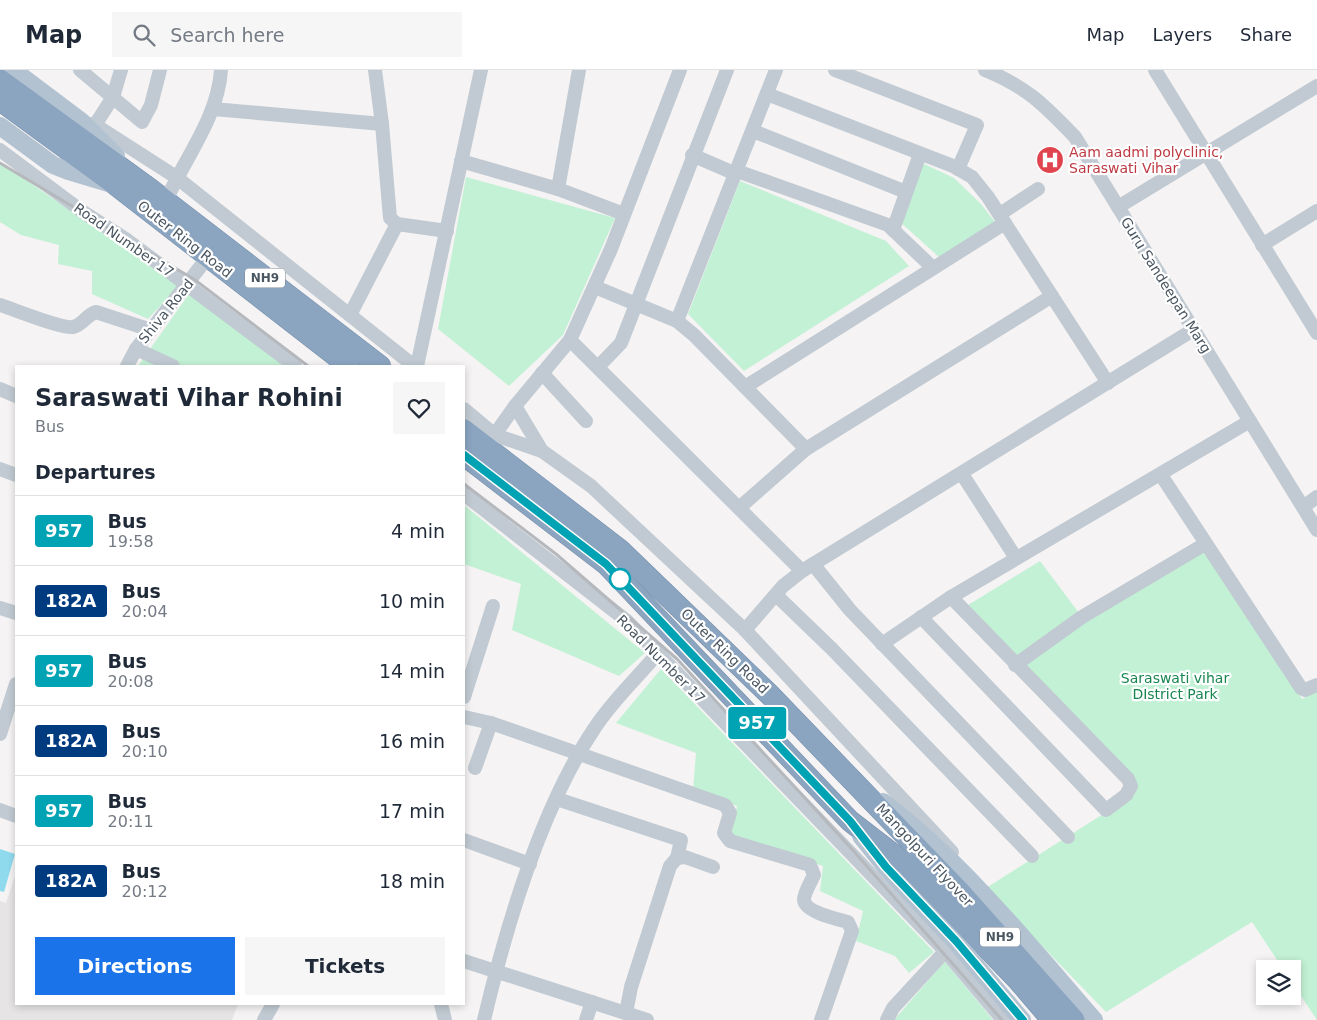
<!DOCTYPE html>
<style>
:root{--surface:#fff;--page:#f6f6f7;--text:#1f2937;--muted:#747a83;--line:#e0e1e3;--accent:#1a73e8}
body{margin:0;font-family:"DejaVu Sans",sans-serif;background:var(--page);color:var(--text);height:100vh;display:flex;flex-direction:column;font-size:19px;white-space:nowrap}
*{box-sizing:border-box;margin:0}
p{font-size:16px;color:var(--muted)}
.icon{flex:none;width:28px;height:28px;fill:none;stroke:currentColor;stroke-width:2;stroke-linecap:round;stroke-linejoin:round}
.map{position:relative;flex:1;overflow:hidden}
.drawer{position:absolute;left:15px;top:295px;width:450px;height:640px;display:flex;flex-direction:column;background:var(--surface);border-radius:0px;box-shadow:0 2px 8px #0003}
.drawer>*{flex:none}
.badge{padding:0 10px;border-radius:4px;font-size:18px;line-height:32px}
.controls{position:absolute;left:1256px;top:890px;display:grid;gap:10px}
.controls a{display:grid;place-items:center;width:45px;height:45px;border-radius:0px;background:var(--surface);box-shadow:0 2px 8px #0003;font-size:25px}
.map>.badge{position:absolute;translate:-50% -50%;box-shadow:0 0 0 2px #fff}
h2{padding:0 20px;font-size:19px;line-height:45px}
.round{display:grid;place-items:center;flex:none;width:52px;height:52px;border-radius:0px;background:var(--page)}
.overview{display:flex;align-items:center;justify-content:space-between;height:85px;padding:0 20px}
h1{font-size:24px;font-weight:800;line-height:38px}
.action{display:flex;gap:10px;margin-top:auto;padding:10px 20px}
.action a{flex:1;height:58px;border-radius:0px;background:var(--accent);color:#fff;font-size:20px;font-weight:800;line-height:58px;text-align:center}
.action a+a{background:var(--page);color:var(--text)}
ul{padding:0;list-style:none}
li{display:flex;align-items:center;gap:15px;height:70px;padding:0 20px;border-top:1px solid var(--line)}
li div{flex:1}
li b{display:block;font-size:19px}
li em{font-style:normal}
li .badge{min-width:55px;font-weight:700;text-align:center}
header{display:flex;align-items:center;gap:30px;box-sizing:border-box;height:70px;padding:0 25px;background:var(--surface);border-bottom:1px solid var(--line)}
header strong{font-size:24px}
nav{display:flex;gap:28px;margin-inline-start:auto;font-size:18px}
.search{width:350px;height:45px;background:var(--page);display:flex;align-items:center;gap:12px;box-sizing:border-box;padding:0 18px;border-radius:0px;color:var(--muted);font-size:19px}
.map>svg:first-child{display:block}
</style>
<header>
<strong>Map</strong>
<div class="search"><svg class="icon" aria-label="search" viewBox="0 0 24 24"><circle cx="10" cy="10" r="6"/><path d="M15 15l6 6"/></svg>Search here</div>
<nav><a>Map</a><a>Layers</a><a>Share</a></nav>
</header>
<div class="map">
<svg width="1317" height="950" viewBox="0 0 1317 950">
<rect width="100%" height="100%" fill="#f5f3f3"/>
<polygon fill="#e6e4e5" points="16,803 16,934 238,934 232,950 0,950 0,831 6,833"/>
<g fill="#c3f1d5">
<polygon points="0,92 179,216 148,249 92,224 92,201 58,194 59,175 21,165 0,152"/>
<polygon points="920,92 954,108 981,134 995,152 939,187 898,150"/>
<polygon points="466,107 615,148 563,265 509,316 438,259"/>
<polygon points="740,111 886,171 909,196 744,301 688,244"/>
<polygon points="189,224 284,296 138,296"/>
<polygon points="464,435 645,583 619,606 512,560 521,514 464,494"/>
<polygon points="1205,474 1302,629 1317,621 1317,950 1293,914 1292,899 1283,899 1252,852 1106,942 986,818 1135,724 968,535 1040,491 1082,547"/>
<polygon points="661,599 934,882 909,903 895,886 856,871 863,841 820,821 823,796 731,765 737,736 693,720 696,683 616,653"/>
<polygon points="945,892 993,950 894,950 939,898"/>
</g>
<polygon fill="#90daee" points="0,779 15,784 4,822 0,821"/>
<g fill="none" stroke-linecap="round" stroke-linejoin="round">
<g stroke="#7690ad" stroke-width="22">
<g id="highway">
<polyline points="0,10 150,119 380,296"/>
<polyline points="0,30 116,115 349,296"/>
<polyline points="464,360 620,480 769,624 959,821 1074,950"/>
<polyline points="464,385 606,494 850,751 907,795 1017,909 1052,950"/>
</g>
</g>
<g stroke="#c1cad2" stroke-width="14">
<polyline points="80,0 142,52 151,35 160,0"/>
<polyline points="375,0 382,54 390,148 397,154 447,161"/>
<polyline points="579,0 558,119 624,144"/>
<polyline points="835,0 977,55 958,99"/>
<path d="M985,0C1027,17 1044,35 1075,67L1317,460"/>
<polyline points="1155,0 1317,263"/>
<polyline points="767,24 953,96 972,107 988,127 1108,313"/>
<polyline points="213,39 382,54"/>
<polyline points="85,53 95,55 176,107 414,296"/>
<polyline points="95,55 113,27 121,0"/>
<polyline points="753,61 906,122"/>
<polyline points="0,80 83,142 127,170 295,296"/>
<polyline points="692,85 736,104"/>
<polyline points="461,91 558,119"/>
<polyline points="737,101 888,155 933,198"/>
<path d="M166,131C184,89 218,48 221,0"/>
<polyline points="1118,137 1317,16"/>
<polyline points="1000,144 1038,119"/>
<polyline points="893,160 920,84"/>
<polyline points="1262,175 1317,141"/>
<polyline points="595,217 677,251 694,265 806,379"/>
<path d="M0,235C13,239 62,259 73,257C83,255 86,245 96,242L151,260"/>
<polyline points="350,245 397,154"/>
<polyline points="677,251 776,0"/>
<polyline points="570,270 802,501"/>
<polyline points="136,279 173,296"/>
<polyline points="127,296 136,279 208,187"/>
<polyline points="417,296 481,0"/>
<polyline points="598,297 621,273 727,0"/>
<polyline points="542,303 586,351"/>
<polyline points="745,317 1005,153"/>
<polyline points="0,319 16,326"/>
<polyline points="515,336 542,381 591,416 745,560 952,782"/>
<polyline points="464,339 495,365 542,381"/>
<polyline points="486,377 515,336 570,270 611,179 680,0"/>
<polyline points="0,399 16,405"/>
<polyline points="962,404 1016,488"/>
<polyline points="1161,405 1301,618 1305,620 1317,615"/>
<polyline points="464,424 627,551 945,881 1003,950"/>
<polyline points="1303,437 1317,427"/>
<polyline points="739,438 806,379 1052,226"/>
<polyline points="813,494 850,540 1068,767"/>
<polyline points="776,525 832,579 1032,786"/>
<polyline points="0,538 16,543"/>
<polyline points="921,547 1106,740 1126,725 1131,716 1128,709 951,527"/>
<polyline points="745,560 783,516 802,501 1193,260"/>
<polyline points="882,574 951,527 1250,351"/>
<polyline points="1015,595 1082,547 1205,474"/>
<polyline points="464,627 493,536"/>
<path d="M464,647L491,653L725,735L730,743L724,763L730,771L810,795L814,805C811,812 804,822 804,830C805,842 837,849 848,852L852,861L821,950"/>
<polyline points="0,664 16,614"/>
<polyline points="475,698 491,653"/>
<polyline points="557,729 681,770 677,788"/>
<polyline points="0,740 16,746"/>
<polyline points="464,770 530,794"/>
<polyline points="464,891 647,950"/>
<polyline points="441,934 445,950"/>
<polyline points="626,943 631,917 670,796 677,788 685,787 713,797"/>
<polyline points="264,950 273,934"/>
<path d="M484,950C506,857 541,738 594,659C611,632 637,608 658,583"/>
<polyline points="586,950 592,932"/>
<polyline points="887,950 893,938 951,875"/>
</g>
<g stroke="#b3c2d1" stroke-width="18">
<polyline points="13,0 82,52 116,86"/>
<polyline points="0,56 53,95 68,101 108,113"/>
<path d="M883,732C964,794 1028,874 1094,950"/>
<polyline points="861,766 886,797 955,871 1022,950"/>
</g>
<use href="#highway" stroke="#8ba5c1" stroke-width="21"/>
<g stroke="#b5b8bd" stroke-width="3">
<polyline points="0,93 195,210 308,296"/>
<polyline points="464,414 556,484 677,589 850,777 1002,950"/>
</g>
</g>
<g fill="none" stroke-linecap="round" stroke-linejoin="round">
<g stroke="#fff" stroke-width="11">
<polyline id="line" points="464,385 606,494 850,751 886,797 956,871 1023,950"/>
</g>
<use href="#line" stroke="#00a3b4" stroke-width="8"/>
</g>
<defs>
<g id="hospital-disc" transform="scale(1.4375)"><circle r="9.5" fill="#e0444e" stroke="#fff"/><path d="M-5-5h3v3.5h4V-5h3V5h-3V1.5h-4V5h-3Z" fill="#fff"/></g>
</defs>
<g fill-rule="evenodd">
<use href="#hospital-disc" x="1050" y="90"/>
</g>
<circle fill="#fff" stroke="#00a3b4" stroke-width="2.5" cx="620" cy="509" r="10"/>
<g text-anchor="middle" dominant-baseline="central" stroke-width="4.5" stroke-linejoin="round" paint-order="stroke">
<g fill="#fff" stroke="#808990" stroke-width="1">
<rect x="245" y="198.5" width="40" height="19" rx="4"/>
<rect x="980" y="857.5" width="40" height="19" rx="4"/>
</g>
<g font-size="12" font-weight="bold" fill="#4a5661">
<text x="265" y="208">NH9</text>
<text x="1000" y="867">NH9</text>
</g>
<g font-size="14" fill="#be3a42" stroke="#fff" text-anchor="start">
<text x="1069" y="82">Aam aadmi polyclinic,<tspan x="1069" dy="16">Saraswati Vihar</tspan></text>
</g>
<g font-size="14" fill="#4a5661" stroke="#fff">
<text transform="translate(185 169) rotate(38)">Outer Ring Road</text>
<text transform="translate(124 170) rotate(35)">Road Number 17</text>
<text transform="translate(1166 215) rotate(58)">Guru Sandeepan Marg</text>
<text transform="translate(166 241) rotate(-51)">Shiva Road</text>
<text transform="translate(725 581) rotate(44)">Outer Ring Road</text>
<text transform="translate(661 589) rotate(45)">Road Number 17</text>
<text transform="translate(925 785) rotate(47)">Mangolpuri Flyover</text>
</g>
<g font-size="14" fill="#17864f" stroke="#fff">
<text x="1175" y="608">Saraswati vihar<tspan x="1175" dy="16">DIstrict Park</tspan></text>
</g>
</g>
</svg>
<div class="controls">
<a><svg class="icon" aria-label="layers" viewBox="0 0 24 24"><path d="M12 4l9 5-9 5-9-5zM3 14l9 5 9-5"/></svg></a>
</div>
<b class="badge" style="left:757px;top:653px;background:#00a3b4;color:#fff">957</b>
<section class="drawer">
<div class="overview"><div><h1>Saraswati Vihar Rohini</h1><p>Bus</p></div><a class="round"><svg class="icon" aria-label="heart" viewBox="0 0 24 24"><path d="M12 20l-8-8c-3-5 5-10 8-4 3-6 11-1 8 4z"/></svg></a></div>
<h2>Departures</h2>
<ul>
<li><span class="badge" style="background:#00a3b4;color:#fff">957</span><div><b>Bus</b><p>19:58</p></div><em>4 min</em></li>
<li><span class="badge" style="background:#003b80;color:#fff">182A</span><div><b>Bus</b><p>20:04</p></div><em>10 min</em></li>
<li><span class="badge" style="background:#00a3b4;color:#fff">957</span><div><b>Bus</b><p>20:08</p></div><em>14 min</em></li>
<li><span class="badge" style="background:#003b80;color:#fff">182A</span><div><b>Bus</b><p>20:10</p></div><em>16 min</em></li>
<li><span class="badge" style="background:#00a3b4;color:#fff">957</span><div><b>Bus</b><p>20:11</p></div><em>17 min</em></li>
<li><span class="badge" style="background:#003b80;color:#fff">182A</span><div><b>Bus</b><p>20:12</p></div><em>18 min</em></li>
</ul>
<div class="action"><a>Directions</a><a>Tickets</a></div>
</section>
</div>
